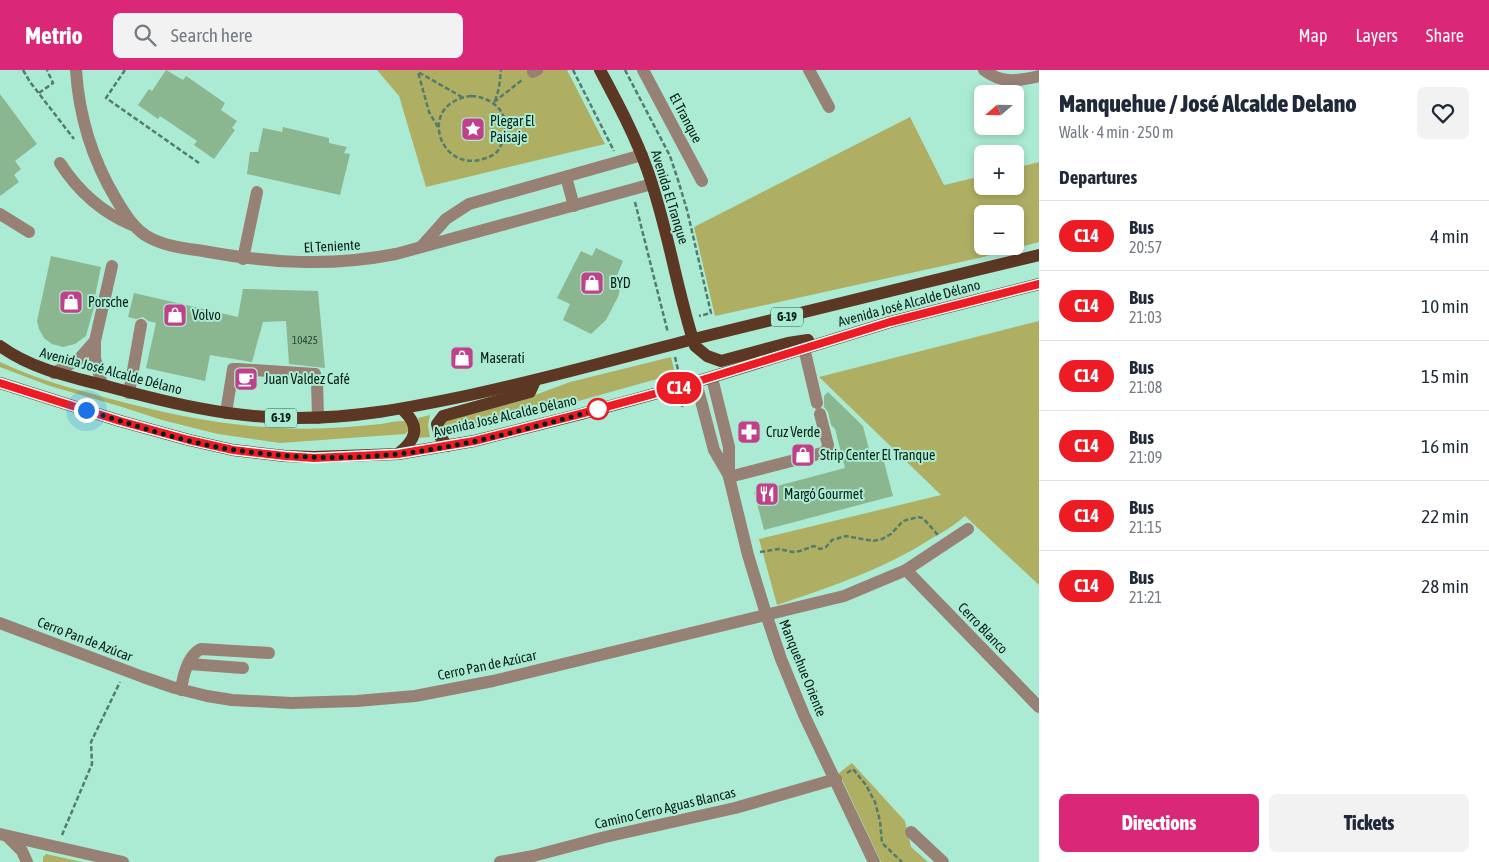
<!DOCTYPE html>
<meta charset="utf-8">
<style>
:root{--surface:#fff;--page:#f2f2f3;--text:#1f2937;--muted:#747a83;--line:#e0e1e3;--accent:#db2777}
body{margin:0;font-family:"Asap Condensed",sans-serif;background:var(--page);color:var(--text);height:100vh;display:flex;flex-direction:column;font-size:19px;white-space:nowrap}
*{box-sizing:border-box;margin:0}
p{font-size:16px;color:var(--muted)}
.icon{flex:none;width:28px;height:28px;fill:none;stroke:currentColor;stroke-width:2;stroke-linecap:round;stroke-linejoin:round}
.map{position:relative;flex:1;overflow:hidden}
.details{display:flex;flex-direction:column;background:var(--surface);width:450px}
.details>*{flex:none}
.badge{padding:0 10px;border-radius:16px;font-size:18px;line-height:32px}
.needle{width:32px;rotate:250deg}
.controls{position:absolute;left:974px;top:15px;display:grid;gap:10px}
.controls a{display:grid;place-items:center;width:50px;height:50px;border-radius:8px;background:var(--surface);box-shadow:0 2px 8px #0003;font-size:25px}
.you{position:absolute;width:25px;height:25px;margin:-12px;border:4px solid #fff;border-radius:50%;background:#1a73e8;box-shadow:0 0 0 8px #1a73e833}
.map>.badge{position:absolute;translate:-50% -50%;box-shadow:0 0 0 2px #fff}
h2{padding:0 20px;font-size:19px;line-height:45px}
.round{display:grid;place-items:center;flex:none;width:52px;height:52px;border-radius:8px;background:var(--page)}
.summary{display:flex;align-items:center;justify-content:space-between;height:85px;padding:0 20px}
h1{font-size:24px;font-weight:800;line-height:38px}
.button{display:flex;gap:10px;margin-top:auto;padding:10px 20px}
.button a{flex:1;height:58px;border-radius:8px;background:var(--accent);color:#fff;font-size:20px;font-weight:800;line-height:58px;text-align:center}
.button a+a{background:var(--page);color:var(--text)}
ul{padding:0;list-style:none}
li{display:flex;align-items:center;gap:15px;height:70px;padding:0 20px;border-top:1px solid var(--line)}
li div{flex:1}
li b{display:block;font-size:19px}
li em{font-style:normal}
li .badge{min-width:55px;font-weight:700;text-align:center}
header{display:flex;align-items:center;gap:30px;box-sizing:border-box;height:70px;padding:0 25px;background:var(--accent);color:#fff}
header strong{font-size:24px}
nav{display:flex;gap:28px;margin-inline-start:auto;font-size:18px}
.search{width:350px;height:45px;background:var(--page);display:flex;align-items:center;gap:12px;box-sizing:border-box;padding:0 18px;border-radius:8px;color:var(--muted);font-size:19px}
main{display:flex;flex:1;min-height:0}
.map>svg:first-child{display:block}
</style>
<header>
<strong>Metrio</strong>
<div class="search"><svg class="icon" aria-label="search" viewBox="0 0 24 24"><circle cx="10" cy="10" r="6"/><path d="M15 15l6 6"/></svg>Search here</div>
<nav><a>Map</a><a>Layers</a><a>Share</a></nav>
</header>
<main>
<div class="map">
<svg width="1039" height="792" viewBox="0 0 1039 792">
<rect width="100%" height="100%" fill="#acebd3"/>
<g fill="#afaf64" fill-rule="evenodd">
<polygon points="377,0 567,0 605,74 426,117 399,26"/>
<path d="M910,47L944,115L982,106V116H1015V98L1039,92V172L979,188L715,246L694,157ZM982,144H1015V176H982Z"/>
<path d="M1039,251V515L965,446C954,456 941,463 929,470C882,500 830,517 777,535L759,469L941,425L819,307Z"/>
<polygon points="671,287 675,304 532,344 456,363 444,363 443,353 445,351 519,331 570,312"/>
<path d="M0,292C38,310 71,318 111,329C168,344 224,356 283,358C315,360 349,357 381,354C389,353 399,349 407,352L409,360L405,364L280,373L218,364L162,350L119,336L50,316L0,297Z"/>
<polygon points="430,345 428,355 430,367 417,368 419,357 418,348"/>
<polygon points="852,693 905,751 911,777 928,792 881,792 839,703"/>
<polygon points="46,784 82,792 43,792 43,787"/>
</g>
<g fill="#8ab690">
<polygon points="166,0 183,10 186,6 225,33 221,40 237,51 232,58 235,60 214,89 194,75 197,71 160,46 158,49 138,35 149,19 152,21"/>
<polygon points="0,24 37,74 15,91 21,99 14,105 19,112 0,126"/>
<polygon points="283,57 329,68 329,73 347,77 344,83 350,84 340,125 247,104 250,82 258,82 263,58 282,62"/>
<polygon points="596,178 623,191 616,208 622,212 618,227 606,250 591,264 563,250 570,234 557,228 581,181 592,186"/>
<polygon points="51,186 101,197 95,226 97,226 86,266 75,274 63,277 52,274 44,268 39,259 37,251"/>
<polygon points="243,219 318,221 325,298 289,294 286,251 263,252 252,292 210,285 205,311 146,298 156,253 148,251 143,247 136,249 128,247 134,223 238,247"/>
<polygon points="828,322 863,356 872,391 883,388 893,426 764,460 754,422 845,398 835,359 831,355 828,342 824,337 824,326"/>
</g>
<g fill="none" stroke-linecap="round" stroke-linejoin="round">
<g stroke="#527d6d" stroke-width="2.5" stroke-dasharray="5 2.5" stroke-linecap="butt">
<polyline points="23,0 30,12 74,69"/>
<polyline points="125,0 106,28 199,93"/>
<polyline points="573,0 614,81"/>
<polyline points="625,0 670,86 678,110 687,140 711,243 699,246"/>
<polyline points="39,23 53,13 47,0"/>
<path d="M471,26C501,28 515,53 499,79C496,85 489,87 483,89C439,103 416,33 471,26Z"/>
<polyline points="495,31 499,18 501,0"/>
<polyline points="494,32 522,10"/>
<polyline points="438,57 429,42 418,2 462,27"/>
<polyline points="635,132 668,263"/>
<polyline points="675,287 679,304"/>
<polyline points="682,337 683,329"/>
<polyline points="760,482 778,479 793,482 800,481 814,476 820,479 826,477 832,470 846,466 873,471 882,469 891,464 903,451 918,447 923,448 938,465"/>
<polyline points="847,703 853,699 866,715 875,732 880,751 882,773 902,792"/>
<polyline points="62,765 92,694 91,672 120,612"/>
</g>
<g stroke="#978175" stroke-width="12">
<path d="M76,0C79,47 92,89 116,129C124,142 132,156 145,165C162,176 183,178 203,181C269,193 329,197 396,184L652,114"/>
<polyline points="643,0 702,111"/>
<polyline points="809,0 829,37"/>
<path d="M984,0C1002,14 1018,11 1039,6"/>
<polyline points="533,2 537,0"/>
<path d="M60,93C78,121 101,142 132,155"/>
<polyline points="566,107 574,136"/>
<polyline points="0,144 29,162"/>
<polyline points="421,177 446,149 469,134 642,85"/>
<polyline points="243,189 257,122"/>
<polyline points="804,278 817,333"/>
<polyline points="54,303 79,289 95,271"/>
<polyline points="712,308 729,377 729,407 748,485 766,544 781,589 804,645 874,792"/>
<polyline points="696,312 714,380 728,404"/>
<polyline points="102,315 95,288 95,271 112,196"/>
<polyline points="129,323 141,255"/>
<polyline points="226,343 233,299 238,299 315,304 317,311 318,348"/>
<polyline points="729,407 826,382 828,375 820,344"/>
<polyline points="906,500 1039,637"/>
<polyline points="0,553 143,607 175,618 207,626 232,630 292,633 357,631 415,626 493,611 844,526 906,500 968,459"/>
<polyline points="189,594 243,598"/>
<path d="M181,620C183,606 188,585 201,579L269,583"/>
<polyline points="911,762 943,792"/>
<polyline points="0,764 123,792"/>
<polyline points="8,767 22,781 27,792"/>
<polyline points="500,792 533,786 605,767 735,738 836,709"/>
</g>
<g stroke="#5c3723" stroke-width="12">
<path d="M600,0C617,32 635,65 647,99C668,157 676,218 695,276L707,286L721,291L788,273L808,270"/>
<path d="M0,276C33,300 72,307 110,317C169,333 228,347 289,348C353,349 408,338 470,325C545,309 619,288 694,269C809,240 924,213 1039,185"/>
<polyline points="0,313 120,351 189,370 233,380 285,386 314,387 398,384 474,371 581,344 676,318 890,252 1039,214"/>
<polyline points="447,376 440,366 437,354 443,346 530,322 535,311"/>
<path d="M398,384C416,370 421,357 403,340"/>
</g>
</g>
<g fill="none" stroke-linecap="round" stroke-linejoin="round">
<g stroke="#fff" stroke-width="11">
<polyline id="line" points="0,313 120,351 189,370 233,380 285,386 314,388 398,384 474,371 580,344 676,318 890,252 1039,214"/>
</g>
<use href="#line" stroke="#ed1c24" stroke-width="8"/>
<path stroke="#072118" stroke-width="5" stroke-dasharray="0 9" d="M86,340C134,355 185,373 235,380C289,388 343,390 397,384C465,377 534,357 600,339H598"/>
</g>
<defs>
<g id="sight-square" transform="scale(1.25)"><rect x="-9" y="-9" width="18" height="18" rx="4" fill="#c1408a" stroke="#acebd3"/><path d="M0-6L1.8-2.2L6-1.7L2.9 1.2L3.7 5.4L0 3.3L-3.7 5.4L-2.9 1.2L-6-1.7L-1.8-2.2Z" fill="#fff"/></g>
<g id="shop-square" transform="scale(1.25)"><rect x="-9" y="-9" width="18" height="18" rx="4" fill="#c1408a" stroke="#acebd3"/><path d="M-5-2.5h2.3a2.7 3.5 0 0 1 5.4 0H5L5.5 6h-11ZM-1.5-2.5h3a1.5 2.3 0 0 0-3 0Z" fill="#fff"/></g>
<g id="cafe-square" transform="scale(1.25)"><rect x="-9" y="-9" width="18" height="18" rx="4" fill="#c1408a" stroke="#acebd3"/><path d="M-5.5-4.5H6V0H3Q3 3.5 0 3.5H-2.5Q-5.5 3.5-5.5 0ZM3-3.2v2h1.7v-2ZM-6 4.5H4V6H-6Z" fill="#fff"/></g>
<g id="pharmacy-square" transform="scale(1.25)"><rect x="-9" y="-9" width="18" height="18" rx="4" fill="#c1408a" stroke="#acebd3"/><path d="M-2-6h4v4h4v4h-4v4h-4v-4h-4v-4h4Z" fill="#fff"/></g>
<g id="restaurant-square" transform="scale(1.25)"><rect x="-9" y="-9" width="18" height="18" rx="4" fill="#c1408a" stroke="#acebd3"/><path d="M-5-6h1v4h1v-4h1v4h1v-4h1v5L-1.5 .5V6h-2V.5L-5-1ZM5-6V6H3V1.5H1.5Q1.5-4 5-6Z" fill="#fff"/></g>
</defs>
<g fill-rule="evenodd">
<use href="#sight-square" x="473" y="59"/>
<use href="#shop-square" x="592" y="213"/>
<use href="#shop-square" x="71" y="232"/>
<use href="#shop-square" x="175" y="245"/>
<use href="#shop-square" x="462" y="288"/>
<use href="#cafe-square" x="246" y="309"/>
<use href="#pharmacy-square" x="749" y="362"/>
<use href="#shop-square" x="803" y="385"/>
<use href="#restaurant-square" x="767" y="424"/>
</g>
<circle fill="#fff" stroke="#ed1c24" stroke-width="2.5" cx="598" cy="339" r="10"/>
<g text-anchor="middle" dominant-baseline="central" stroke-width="4" stroke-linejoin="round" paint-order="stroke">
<g font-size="11" fill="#284636">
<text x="305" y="270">10425</text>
</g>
<g fill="#acebd3" stroke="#385e50" stroke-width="1">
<rect x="771" y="237.5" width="32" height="19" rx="4"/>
<rect x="265" y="338.5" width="32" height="19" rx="4"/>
</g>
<g font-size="12" font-weight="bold" fill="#072118">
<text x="787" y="247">G-19</text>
<text x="281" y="348">G-19</text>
</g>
<g font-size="14" fill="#072118" stroke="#acebd3">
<text transform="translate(686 48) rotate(62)">El Tranque</text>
<text transform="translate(670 127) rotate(73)">Avenida El Tranque</text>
<text transform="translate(332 176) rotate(-3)">El Teniente</text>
<text transform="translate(909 233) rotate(-15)">Avenida José Alcalde Délano</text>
<text transform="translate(111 301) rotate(15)">Avenida José Alcalde Délano</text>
<text transform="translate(505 346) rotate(-13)">Avenida José Alcalde Délano</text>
<text transform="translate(983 558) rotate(46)">Cerro Blanco</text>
<text transform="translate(85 569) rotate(21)">Cerro Pan de Azúcar</text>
<text transform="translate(487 595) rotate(-12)">Cerro Pan de Azúcar</text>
<text transform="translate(803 598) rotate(68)">Manquehue Oriente</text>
<text transform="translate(665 738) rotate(-13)">Camino Cerro Aguas Blancas</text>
</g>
<g font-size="14" fill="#072118" stroke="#acebd3" text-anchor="start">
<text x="490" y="51">Plegar El<tspan x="490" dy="16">Paisaje</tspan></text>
<text x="610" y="213">BYD</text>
<text x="88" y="232">Porsche</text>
<text x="192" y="245">Volvo</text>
<text x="480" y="288">Maserati</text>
<text x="264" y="309">Juan Valdez Café</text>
<text x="766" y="362">Cruz Verde</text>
<text x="820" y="385">Strip Center El Tranque</text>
<text x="784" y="424">Margó Gourmet</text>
</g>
</g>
</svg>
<div class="controls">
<a><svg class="needle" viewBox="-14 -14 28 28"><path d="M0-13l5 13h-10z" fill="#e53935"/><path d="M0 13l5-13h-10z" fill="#747a83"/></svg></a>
<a>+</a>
<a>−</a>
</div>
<div class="you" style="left:86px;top:340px"></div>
<b class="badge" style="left:679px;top:318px;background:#ed1c24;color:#fff">C14</b>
</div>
<section class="details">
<div class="summary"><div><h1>Manquehue / José Alcalde Delano</h1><p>Walk · 4 min · 250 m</p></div><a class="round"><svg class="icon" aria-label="heart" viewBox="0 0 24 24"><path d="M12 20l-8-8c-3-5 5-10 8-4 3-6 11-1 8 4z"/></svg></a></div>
<h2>Departures</h2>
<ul>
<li><span class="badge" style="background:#ed1c24;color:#fff">C14</span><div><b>Bus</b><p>20:57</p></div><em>4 min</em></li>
<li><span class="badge" style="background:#ed1c24;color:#fff">C14</span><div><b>Bus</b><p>21:03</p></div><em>10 min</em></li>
<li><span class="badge" style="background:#ed1c24;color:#fff">C14</span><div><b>Bus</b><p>21:08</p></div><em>15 min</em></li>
<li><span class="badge" style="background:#ed1c24;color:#fff">C14</span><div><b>Bus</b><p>21:09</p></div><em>16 min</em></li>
<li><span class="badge" style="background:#ed1c24;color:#fff">C14</span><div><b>Bus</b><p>21:15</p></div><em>22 min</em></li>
<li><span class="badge" style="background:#ed1c24;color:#fff">C14</span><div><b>Bus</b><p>21:21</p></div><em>28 min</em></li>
</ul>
<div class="button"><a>Directions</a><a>Tickets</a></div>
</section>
</main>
